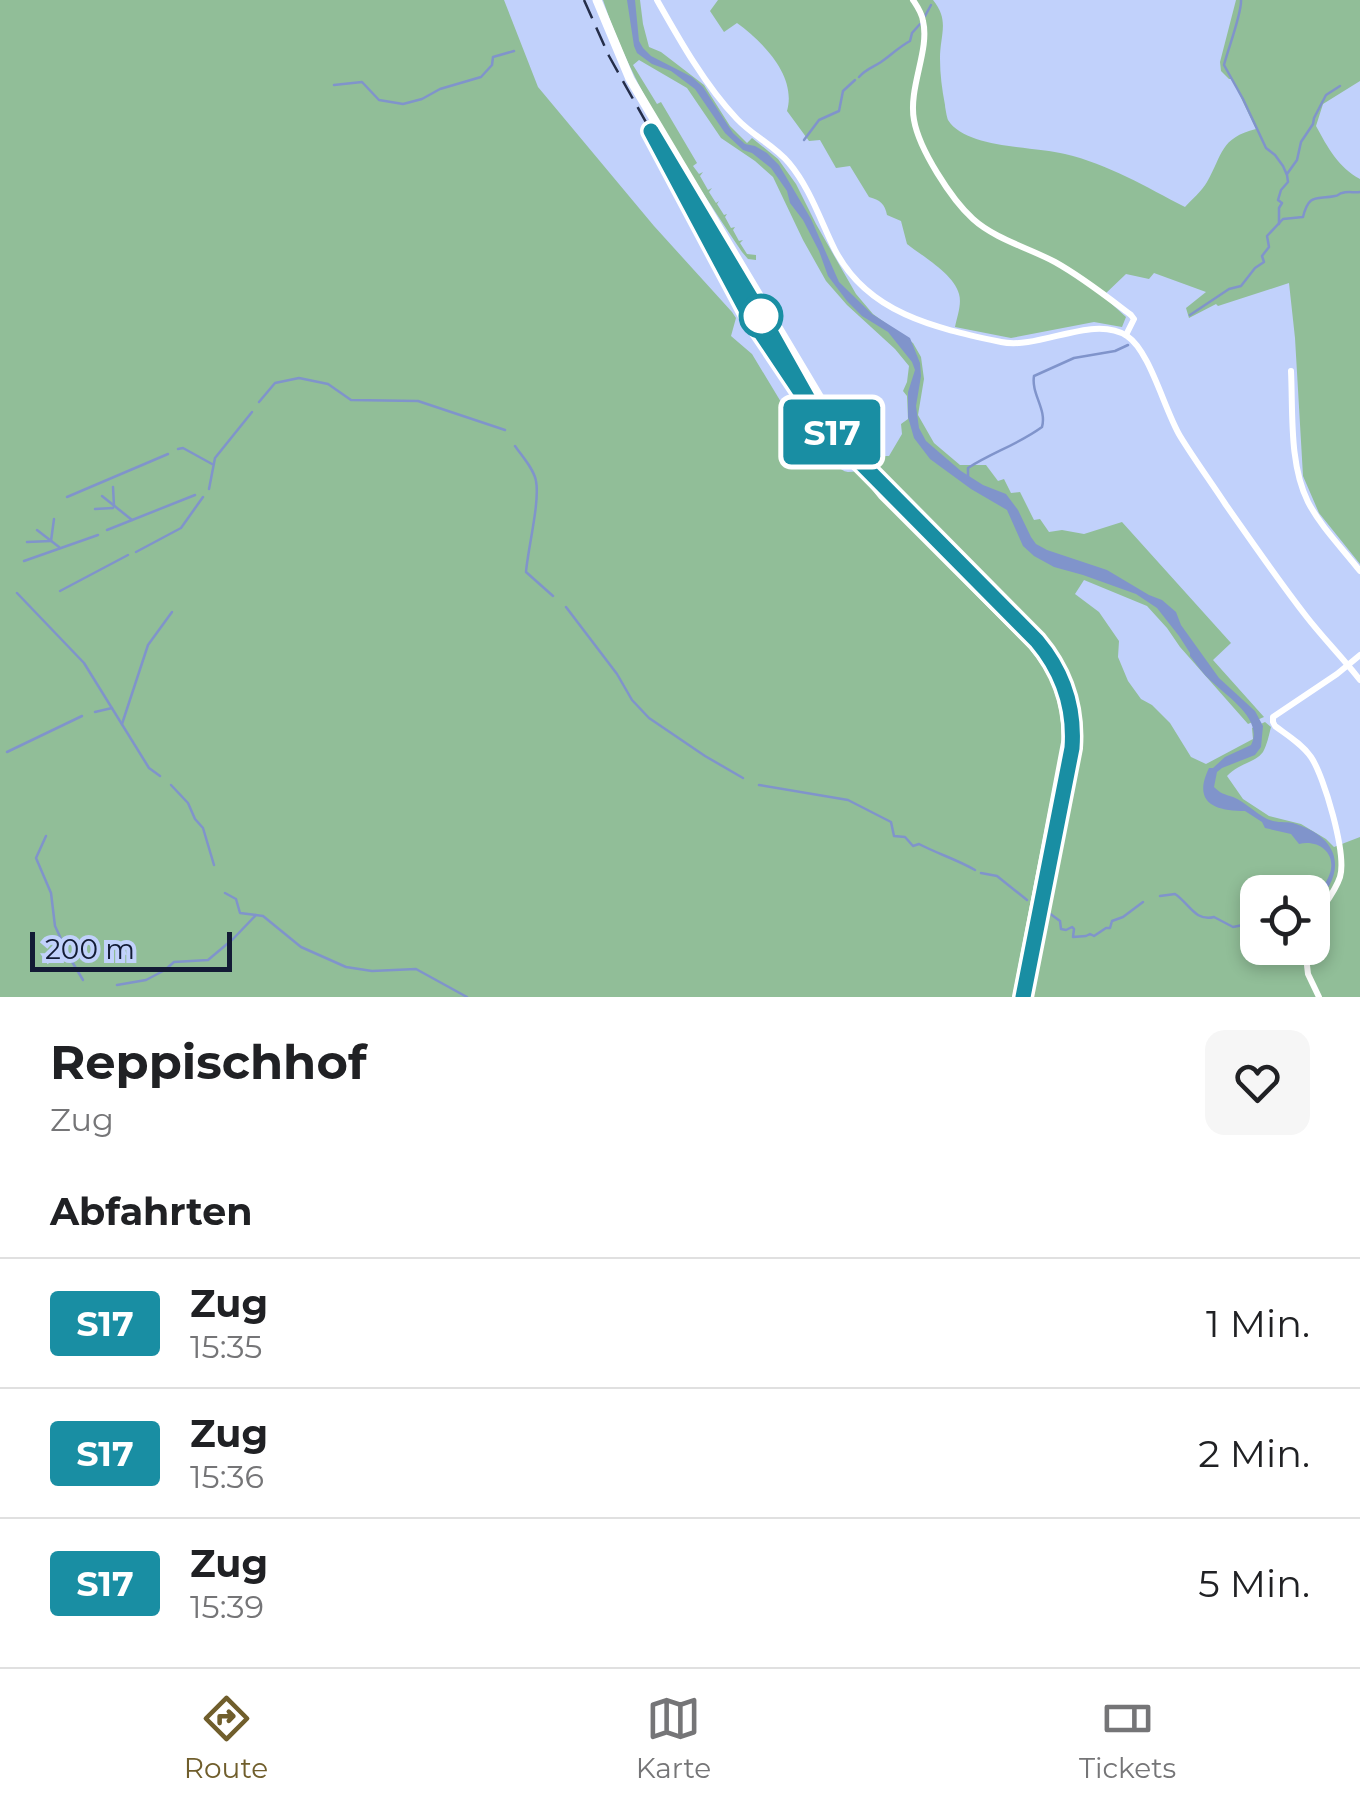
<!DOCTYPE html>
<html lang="de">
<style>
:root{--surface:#fff;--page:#f6f6f6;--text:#202124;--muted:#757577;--line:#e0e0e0;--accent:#705e2c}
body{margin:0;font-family:Montserrat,sans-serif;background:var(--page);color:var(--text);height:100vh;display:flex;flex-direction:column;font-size:38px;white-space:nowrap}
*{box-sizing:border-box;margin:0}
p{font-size:32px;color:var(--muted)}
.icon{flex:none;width:55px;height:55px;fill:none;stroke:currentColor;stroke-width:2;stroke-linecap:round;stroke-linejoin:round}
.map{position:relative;height:997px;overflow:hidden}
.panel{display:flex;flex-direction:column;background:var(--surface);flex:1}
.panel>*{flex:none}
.badge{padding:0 20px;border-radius:8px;font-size:35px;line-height:65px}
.controls{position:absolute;left:1240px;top:875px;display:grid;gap:20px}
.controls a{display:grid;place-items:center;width:90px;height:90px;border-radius:20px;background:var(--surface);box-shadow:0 5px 15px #0003;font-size:50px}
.scale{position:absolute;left:30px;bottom:25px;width:202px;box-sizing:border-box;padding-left:10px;border:5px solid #131b35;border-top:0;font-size:28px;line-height:35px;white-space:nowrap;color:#131b35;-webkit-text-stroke:8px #c1d1fb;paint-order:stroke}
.map>.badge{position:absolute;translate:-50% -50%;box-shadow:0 0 0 5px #fff}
h2{padding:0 50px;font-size:38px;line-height:90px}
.round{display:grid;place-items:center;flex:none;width:105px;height:105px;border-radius:20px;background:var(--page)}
.head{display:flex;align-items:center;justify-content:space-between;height:170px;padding:0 50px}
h1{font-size:48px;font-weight:700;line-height:75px}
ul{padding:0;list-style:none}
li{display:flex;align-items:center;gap:30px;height:130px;padding:0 50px;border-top:2px solid var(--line)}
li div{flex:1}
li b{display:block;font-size:38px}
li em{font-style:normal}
li .badge{min-width:110px;font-weight:700;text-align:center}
.tab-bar{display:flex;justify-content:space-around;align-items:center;height:140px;border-top:2px solid var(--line);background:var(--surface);font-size:28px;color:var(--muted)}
.tab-bar a{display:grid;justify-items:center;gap:5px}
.tab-bar .active{color:var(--accent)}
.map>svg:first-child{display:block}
</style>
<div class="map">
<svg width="1360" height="997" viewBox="0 0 1360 997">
<rect width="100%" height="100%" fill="#c1d1fb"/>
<g fill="#91be98" fill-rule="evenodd">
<path d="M0,0H504L538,87L654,226L732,312L736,318L731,336L752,354L787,412L795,410C805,424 831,470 848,472C854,472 859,470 864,469L874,456H889L902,434L901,424L908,419L907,396L903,391L907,382L909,366L895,349L847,305L826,281L803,240L773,177L755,161L721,138L687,88L639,60L633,65L657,104L661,102L697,163L693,166L699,174L703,172L700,176L708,190L712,188L709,192L716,203L719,201L717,204L724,215L727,214L725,217L731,228L735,227L733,230L739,241L743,240L740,243L747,254L756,255V260L748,259L742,252C689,172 633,91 603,0H640L643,24L649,47L661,52L704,85L730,126L747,143L752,138L778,159L796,184L816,224L856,294L873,314L913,343L921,357L924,379L918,415L934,443L960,465H986L998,481L1004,479L1011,493L1020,492L1034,520L1040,519L1049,532L1062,530L1084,534L1122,522L1231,643L1213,660L1264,717L1248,724L1180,647L1167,628L1147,606L1084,580L1075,594L1099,612L1119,641L1118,657L1128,681L1141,699L1152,705L1170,723L1191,757L1206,764L1253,739L1252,728L1265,722L1271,727C1269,735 1267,745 1263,752C1255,763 1239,763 1227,776L1243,799L1269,816L1301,824L1326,839L1334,847L1360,837V997H0ZM1258,892H1312V948H1258Z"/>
<path d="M718,0H933C950,21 940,34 940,59C940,74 942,90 945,105C945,107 947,118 948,120C966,149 1034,146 1065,154C1108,164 1146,187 1185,207C1192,199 1202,191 1207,182C1223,154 1220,138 1256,129L1232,79H1229L1221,71L1220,62L1236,0H1360V81L1323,104L1316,126C1328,148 1338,167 1360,179V564L1319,513L1303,476L1295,338L1289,283L1218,306L1216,304L1189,318L1186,308L1206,292L1154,273L1149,279L1126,274L1103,296L1126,317L1122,327L1094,322L1011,338L955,327C957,317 962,304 959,294C954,274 922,256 907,244L901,221L887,215C885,204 880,200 869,197L850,166L836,168L820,140L809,141L787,111C797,76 763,42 737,23L724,32L710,11Z"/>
</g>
<path fill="#8094cb" d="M627,0H635L639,41L643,48L651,56L692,77L703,87L733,133L745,144L755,146L767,153L779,165L811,219L839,282L872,314L910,338L920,363L921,376L916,406L919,428L926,441L961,471L983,485L1006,494L1018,510L1031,537L1036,544L1047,550L1107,570L1149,595L1162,600L1176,612L1181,625L1219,678L1255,711L1263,726L1261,747L1255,755L1222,768L1217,772L1214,787C1221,794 1224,794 1233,797C1246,802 1260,818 1273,821C1281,823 1288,821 1296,824C1342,839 1347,874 1313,906V897L1319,892C1322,887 1326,883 1328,878C1339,856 1321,839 1299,844L1291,834L1265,828L1262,822L1245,811C1215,811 1192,803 1209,768H1213L1225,757L1251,745C1264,720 1228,697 1211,681C1203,674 1197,665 1190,656V653L1179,636L1157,608L1136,594L1083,575L1054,567L1034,556L1023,546L1007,510L971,489L930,459L914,438L908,417V392L915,370L912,362L888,332L862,316L847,301L828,276L819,251L803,220L790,203L787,191L771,168L752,153L743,150L725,133L695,89L671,71L652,64L637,53L634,46Z"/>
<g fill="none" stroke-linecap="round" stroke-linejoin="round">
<g stroke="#8094cb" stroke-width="2.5">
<path d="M1241,0C1242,13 1228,49 1224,65L1243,99L1266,148L1275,155L1283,166L1287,175L1288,182L1281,190L1278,200L1282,203L1279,208V224"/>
<polyline points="925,16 931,5"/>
<path d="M859,77C866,69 872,68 881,62C891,55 899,47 910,41L912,33L920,24"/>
<polyline points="334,85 362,82 379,100 403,104 422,99 440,89 481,77 492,65 493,57 514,51"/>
<polyline points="804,140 819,120 839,111 843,91 855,80"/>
<polyline points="1287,174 1297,160 1301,142 1313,124 1314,118 1326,95 1340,86"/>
<path d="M1190,315L1229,289L1241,286L1255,268L1264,262L1262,256L1269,247L1267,236L1283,219L1303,217C1309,193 1316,200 1335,196C1338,196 1340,193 1342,193C1348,191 1354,193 1360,192"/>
<polyline points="259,402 275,383 299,378 328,384 351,400 418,401 505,430"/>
<path d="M515,446C522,456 534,469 536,481C540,502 528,548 526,572L553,596"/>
<polyline points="178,449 183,448 212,464"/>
<path d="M968,477V468C991,453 1019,444 1042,427C1047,409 1031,394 1034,376L1074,358L1115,351L1128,345"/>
<polyline points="113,487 114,506"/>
<polyline points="209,489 215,458 252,412"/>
<polyline points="102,496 132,520"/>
<polyline points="67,497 168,454"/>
<polyline points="95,509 113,508"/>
<polyline points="37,530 59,547"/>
<polyline points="107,530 195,495"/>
<polyline points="27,542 51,541 54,519"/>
<polyline points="136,552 181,528 203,497"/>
<polyline points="24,561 98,535"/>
<polyline points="60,591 128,555"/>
<polyline points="17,593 84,663 149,768 160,776"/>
<polyline points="566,607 617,674 632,700 649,718 705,756 743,778"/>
<polyline points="95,712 112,708"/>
<polyline points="122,724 148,645 172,612"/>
<polyline points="7,752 82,716"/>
<polyline points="171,785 188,803 195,819 203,828 214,865"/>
<path d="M759,785L848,800L891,822L894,836L905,837L913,846L919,844C938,854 956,859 975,870"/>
<polyline points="46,836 36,858 51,893 55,926 71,960 83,980"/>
<polyline points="981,873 997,876 1027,900"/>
<polyline points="225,893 236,899 240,913 263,916 301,947 346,967 372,971 416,969 467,997"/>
<path d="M1160,896L1175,894C1189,903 1195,922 1214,917L1233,927L1248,924L1258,935"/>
<polyline points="1045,910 1060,921 1061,929 1066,930 1072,927 1074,929 1073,937 1086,936 1090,934 1094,936 1106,928 1110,928 1112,921 1123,917 1143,902"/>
<polyline points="117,985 146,980 165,970 174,962 208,960 233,939 256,915"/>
</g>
<g stroke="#fff" stroke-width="6">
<path d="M657,0C679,39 706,87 737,119C753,136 775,146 789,163C810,188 821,222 835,250C868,314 936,328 1001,342C1040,350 1093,314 1127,336C1150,351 1164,409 1180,436C1194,459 1211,482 1226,505C1252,542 1278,580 1306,616C1323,638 1343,658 1360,680"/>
<path d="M913,0C917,6 922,13 923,21C930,50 908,88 914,120C919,149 951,199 973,219C995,239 1029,248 1055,262C1082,277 1106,296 1131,315L1134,319L1126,335"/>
<path d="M1291,371C1293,412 1289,464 1308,502C1321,527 1343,549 1360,571"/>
<path d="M1312,924C1321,908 1335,893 1340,877C1347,854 1324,776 1311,757C1302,744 1287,735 1275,726L1273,722V717L1337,674L1360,655"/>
<polyline points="1305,948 1308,974 1319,997"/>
</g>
<path stroke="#fff" stroke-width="9" d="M597,0L630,79L866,475L882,495L1032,645C1056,672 1067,704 1066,740L1017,997"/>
<g stroke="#252e4a" stroke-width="2.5" stroke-dasharray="20 10" stroke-linecap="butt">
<polyline points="584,0 609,56 657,142"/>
<path d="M651,131L749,315L806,401L855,457L1037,641C1063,672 1075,707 1072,748L1023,997"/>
</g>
</g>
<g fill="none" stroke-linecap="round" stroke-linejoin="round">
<g stroke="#fff" stroke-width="22">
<path id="line" d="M806,400L749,315L651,131L758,310L808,399L823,421L855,457L1037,641C1063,672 1075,707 1072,748L1023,997"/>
</g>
<use href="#line" stroke="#198ea3" stroke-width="15"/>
</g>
<circle fill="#fff" stroke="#198ea3" stroke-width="5" cx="761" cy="316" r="20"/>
</svg>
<div class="controls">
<a><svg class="icon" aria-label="locate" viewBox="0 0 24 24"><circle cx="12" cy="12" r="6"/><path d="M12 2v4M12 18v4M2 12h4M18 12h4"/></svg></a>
</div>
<div class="scale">200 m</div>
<b class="badge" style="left:832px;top:432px;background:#198ea3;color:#fff">S17</b>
</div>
<section class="panel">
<div class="head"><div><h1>Reppischhof</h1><p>Zug</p></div><a class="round"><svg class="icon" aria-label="heart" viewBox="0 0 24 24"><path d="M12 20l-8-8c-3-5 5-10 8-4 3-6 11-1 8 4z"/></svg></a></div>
<h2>Abfahrten</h2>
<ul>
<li><span class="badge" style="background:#198ea3;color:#fff">S17</span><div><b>Zug</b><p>15:35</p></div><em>1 Min.</em></li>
<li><span class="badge" style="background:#198ea3;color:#fff">S17</span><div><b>Zug</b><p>15:36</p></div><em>2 Min.</em></li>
<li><span class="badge" style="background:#198ea3;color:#fff">S17</span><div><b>Zug</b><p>15:39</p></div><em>5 Min.</em></li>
</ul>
</section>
<nav class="tab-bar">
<a class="active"><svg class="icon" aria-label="directions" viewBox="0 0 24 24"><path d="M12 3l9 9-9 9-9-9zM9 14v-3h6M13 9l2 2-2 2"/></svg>Route</a>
<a><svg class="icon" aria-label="map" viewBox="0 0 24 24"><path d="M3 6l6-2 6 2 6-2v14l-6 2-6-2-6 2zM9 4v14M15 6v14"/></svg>Karte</a>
<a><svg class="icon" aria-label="tickets" viewBox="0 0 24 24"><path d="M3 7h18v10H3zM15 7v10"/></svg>Tickets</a>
</nav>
